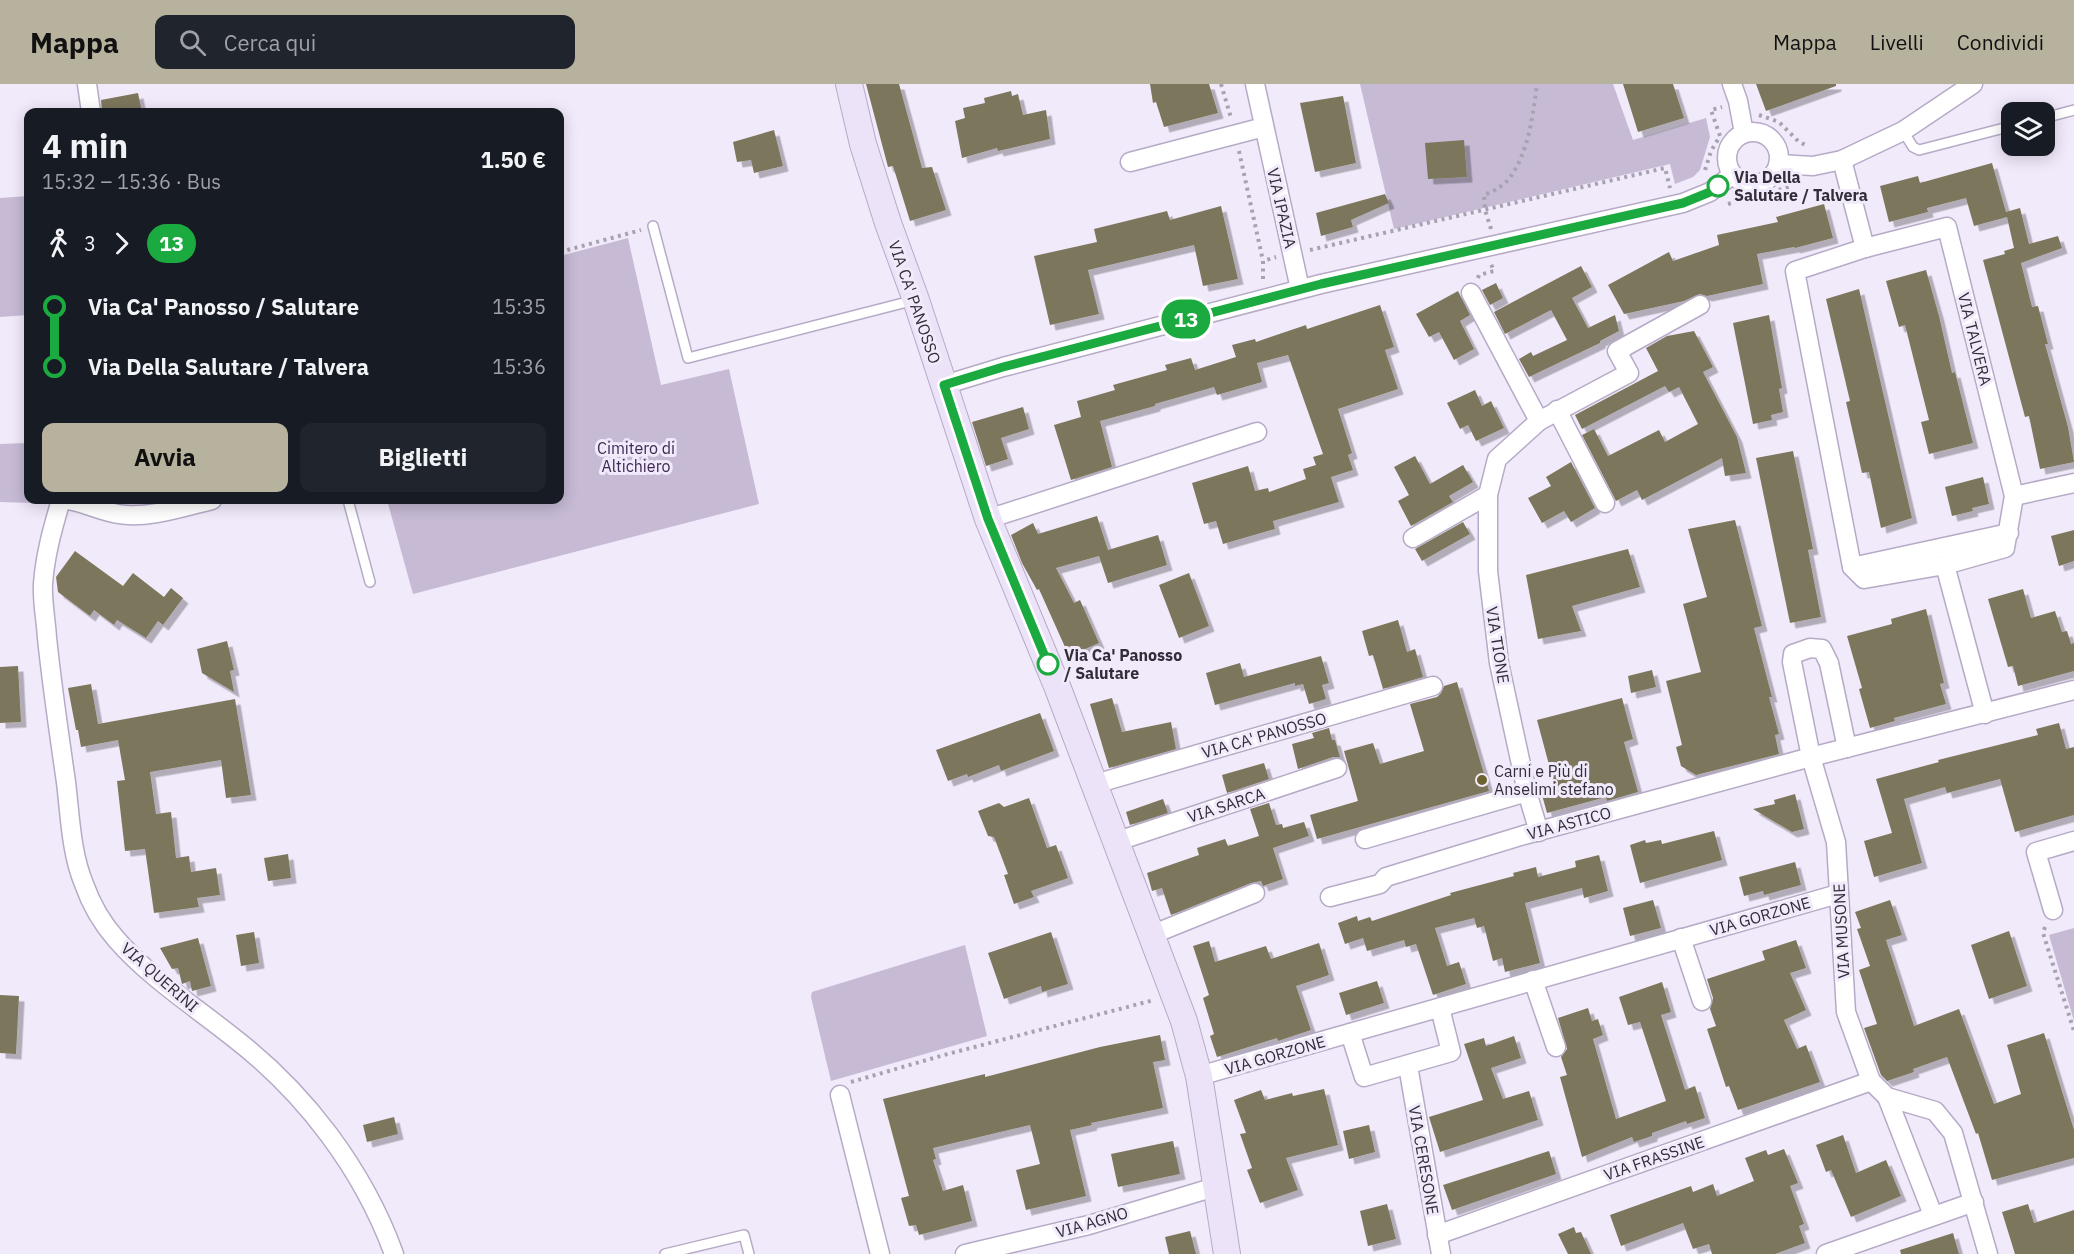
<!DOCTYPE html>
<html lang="it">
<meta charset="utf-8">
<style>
:root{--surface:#171b24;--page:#20242c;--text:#f1f3f6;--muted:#9ea1a6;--accent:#b6b29d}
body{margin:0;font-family:"IBM Plex Sans",sans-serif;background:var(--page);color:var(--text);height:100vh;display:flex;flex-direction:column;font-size:22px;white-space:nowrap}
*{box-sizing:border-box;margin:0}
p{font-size:20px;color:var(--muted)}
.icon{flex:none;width:33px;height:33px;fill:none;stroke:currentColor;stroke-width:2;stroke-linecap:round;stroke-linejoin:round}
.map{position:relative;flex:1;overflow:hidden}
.sheet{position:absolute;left:24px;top:24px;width:540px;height:396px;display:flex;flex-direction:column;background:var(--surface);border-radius:12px;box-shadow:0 3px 15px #0003}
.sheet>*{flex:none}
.badge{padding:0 12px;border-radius:20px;font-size:21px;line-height:39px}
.tools{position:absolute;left:2001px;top:18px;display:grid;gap:12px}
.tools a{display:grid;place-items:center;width:54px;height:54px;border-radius:12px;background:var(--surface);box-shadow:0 3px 15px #0003;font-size:30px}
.map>.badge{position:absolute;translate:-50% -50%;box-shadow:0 0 0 3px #fff}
.legs{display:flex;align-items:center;gap:9px;height:66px;padding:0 18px;font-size:20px}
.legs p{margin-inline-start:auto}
.head{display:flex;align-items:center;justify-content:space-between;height:102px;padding:0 18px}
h1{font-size:33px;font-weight:800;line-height:45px}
.button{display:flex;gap:12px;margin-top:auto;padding:12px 18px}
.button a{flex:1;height:69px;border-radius:12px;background:var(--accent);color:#111;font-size:24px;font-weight:800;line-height:69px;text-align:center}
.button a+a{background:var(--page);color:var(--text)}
ul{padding:0 18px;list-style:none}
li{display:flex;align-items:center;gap:21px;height:60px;font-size:22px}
li i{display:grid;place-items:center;width:9px;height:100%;margin:0 8px;background:currentColor}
li i::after{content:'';width:15px;height:15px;margin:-8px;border:4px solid;border-radius:50%;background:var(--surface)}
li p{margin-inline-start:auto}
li:first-child i{background:linear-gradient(#0000 50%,currentColor 0)}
li:last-child i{background:linear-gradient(currentColor 50%,#0000 0)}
header{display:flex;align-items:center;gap:36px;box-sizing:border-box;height:84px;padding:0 30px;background:var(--accent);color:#111}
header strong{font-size:28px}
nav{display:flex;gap:33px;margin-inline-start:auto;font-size:21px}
.search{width:420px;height:54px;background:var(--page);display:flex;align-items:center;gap:15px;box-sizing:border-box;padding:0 21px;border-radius:12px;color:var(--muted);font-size:22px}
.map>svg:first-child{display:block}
</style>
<header>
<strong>Mappa</strong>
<div class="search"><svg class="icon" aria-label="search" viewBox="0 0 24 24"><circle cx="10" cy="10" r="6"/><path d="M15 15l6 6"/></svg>Cerca qui</div>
<nav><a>Mappa</a><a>Livelli</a><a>Condividi</a></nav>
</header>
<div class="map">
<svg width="2074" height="1170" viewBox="0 0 2074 1170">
<defs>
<filter id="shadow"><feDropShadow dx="5.5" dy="5.5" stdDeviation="0" flood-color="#0004"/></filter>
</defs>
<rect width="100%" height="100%" fill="#f1eafb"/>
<g fill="#c6bad5">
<polygon points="1360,0 1613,0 1633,56 1706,34 1710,53 1700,86 1693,93 1675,100 1670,80 1394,145"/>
<polygon points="28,112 28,231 0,233 0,114"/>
<polygon points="628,154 661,301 729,285 759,420 413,510 387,416 560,416 560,172"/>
<polygon points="28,359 28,416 34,416 33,419 0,418 0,360"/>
<polygon points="2074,844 2074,937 2049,851"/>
<polygon points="965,861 987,952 831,997 811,913 812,908"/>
</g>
<g fill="#7c775b" filter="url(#shadow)">
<polygon points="866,0 899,0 922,84 932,83 946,126 910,137 893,82 888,83"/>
<polygon points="1150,0 1209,0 1218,29 1164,43 1156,18 1153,19"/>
<polygon points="1623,0 1673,0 1684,34 1638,48"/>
<polygon points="1756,0 1836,0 1836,2 1766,27"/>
<polygon points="1011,7 1012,12 1018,10 1023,31 1046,26 1050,55 998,67 997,64 962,74 955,37 965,34 963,24 985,19 984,14"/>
<polygon points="138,9 142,28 102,28 101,16"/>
<polygon points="1343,12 1356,79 1315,88 1300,19"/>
<polygon points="774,46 783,82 754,89 751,76 737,78 733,58"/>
<polygon points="1464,56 1467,93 1428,95 1425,59"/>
<polygon points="1992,79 2006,128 2020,124 2029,160 2058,152 2062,164 2021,179 2032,223 2038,222 2048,260 2045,260 2068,343 2074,378 2040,385 2029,332 2025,333 1983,176 2005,170 2004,167 2014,164 2007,133 1974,142 1966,114 1927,124 1928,128 1889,138 1880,102 1918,92 1920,99"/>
<polygon points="1385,110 1389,119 1351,136 1353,143 1321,152 1316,129"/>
<polygon points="1824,120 1833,154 1795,164 1794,163 1757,170 1763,200 1707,212 1700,210 1684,217 1624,230 1608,201 1669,168 1673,177 1719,161 1717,151 1778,138 1776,133"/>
<polygon points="1221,122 1238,195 1203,202 1194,161 1088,186 1099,230 1050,241 1034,172 1097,158 1094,145 1167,127 1170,136"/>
<polygon points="1581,182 1592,203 1572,214 1588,244 1615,231 1619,247 1600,257 1600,259 1529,293 1519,275 1531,268 1533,272 1567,256 1551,226 1505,250 1494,228"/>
<polygon points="1926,186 1939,232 1952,289 1955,288 1973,359 1929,370 1921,338 1929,336 1905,241 1899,243 1886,197"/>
<polygon points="1496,199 1503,214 1490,221 1482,206"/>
<polygon points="1859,205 1912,434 1881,444 1869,388 1862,389 1846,318 1850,317 1826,215"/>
<polygon points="1458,207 1470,231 1460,237 1474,265 1454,276 1439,248 1429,253 1416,230"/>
<polygon points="1380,221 1394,263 1385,266 1398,305 1338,325 1352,369 1348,371 1353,386 1331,393 1339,418 1273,437 1275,445 1223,460 1216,437 1204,440 1192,399 1248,382 1255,407 1268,404 1269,408 1306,395 1303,385 1316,381 1313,373 1323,370 1288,271 1257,279 1262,298 1217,311 1214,303 1155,320 1155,322 1100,337 1112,383 1071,396 1054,341 1081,333 1077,317 1115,306 1113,301 1167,286 1165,281 1191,274 1195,286 1236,273 1232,261 1255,255 1256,258 1306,241 1307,245"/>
<polygon points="1769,231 1782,304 1779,305 1783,328 1771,331 1772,336 1753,340 1733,239"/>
<polygon points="1694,247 1713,283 1703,288 1737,353 1746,389 1725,392 1722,374 1642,416 1637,406 1616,417 1582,351 1594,345 1608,372 1659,346 1665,358 1698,340 1679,303 1669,308 1665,302 1582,345 1575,331 1658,287 1646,264 1667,252"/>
<polygon points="1475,306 1482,322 1491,317 1504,344 1476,357 1468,341 1460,345 1447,319"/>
<polygon points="1023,323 1029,345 1001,354 1008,375 986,382 972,338"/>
<polygon points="1793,367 1813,465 1808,466 1821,533 1790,539 1756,374"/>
<polygon points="1415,372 1430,400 1463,381 1473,398 1449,412 1453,418 1411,442 1398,417 1409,411 1394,383"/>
<polygon points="1571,378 1595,424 1571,438 1564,427 1542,439 1528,414 1551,402 1546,393"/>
<polygon points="1983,393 1989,420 1972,424 1973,427 1952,432 1945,403"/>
<polygon points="1097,432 1108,466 1158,451 1167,481 1108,499 1099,472 1056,484 1074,519 1080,516 1099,559 1069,572 1039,505 1037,506 1022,479 1011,451 1033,439 1038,450"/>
<polygon points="1735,436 1762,542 1754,544 1772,613 1769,613 1779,650 1775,651 1779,670 1696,691 1681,682 1676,663 1682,661 1666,597 1701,588 1683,520 1707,513 1688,445"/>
<polygon points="1463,438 1470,450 1422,477 1415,465"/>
<polygon points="2074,446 2074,477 2059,482 2051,452"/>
<polygon points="1628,465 1640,503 1572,522 1581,547 1538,555 1526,491"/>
<polygon points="75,467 123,502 133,489 164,513 171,504 183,514 163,541 158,537 146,554 117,536 114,541 94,526 90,532 58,508 56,493"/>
<polygon points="1189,489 1209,542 1179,554 1159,501"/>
<polygon points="2023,505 2031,534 2055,527 2062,548 2067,547 2071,560 2074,559 2074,587 2018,602 2013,582 2008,583 1988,515"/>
<polygon points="1926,525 1944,599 1940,600 1946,620 1894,634 1895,637 1870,644 1859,605 1862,604 1847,552 1892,540 1891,535"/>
<polygon points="1398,536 1407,568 1415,565 1423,593 1383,605 1373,571 1369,572 1362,547"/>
<polygon points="227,557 234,586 230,587 234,608 202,589 197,565"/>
<polygon points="1321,572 1329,599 1322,601 1326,615 1309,620 1303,600 1295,602 1295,599 1215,621 1206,589 1240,579 1244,593"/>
<polygon points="18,582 21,638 0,639 0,583"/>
<polygon points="1652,586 1656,603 1631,609 1628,592"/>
<polygon points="1457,598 1489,707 1317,755 1310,731 1358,717 1344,667 1373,659 1380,680 1424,667 1410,620 1437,613 1441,609 1444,602"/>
<polygon points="91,600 98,640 235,615 251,711 226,714 221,676 150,688 156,730 171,728 176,774 189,772 191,788 216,784 220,811 197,814 199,823 154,829 145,765 125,767 117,697 125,696 118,656 81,663 78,646 76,646 68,604"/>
<polygon points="1112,614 1122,648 1171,638 1176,665 1109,684 1090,620"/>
<polygon points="1622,614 1633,655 1624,658 1638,708 1607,717 1606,713 1547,729 1542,711 1556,707 1537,636"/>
<polygon points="1040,629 1054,667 1001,687 999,681 968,693 967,690 948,697 936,666"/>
<polygon points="2059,639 2066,665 2074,663 2074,731 2015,748 2000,695 1947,709 1945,703 1904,715 1922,779 1874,793 1864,757 1892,749 1876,695 1939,678 1938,676 2038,651 2036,645"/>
<polygon points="1329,644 1332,656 1335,656 1340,673 1333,673 1298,685 1292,660 1314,654 1312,649"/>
<polygon points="1264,679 1269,695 1227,709 1222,691"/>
<polygon points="1795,710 1804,745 1792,748 1753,725 1775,720 1774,716"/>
<polygon points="1029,714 1047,764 1056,761 1068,794 1031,807 1034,813 1014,820 1004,791 1008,790 994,753 988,752 978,727 999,719 1004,723"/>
<polygon points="1163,715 1168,729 1130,741 1126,728"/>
<polygon points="1269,719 1276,741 1282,740 1283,744 1304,738 1309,752 1273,764 1283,795 1263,802 1261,797 1251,799 1171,831 1162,804 1152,807 1147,789 1199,771 1197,764 1225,755 1228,762 1259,752 1250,725"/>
<polygon points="1714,747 1722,776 1640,799 1630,761 1645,756 1646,759 1661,756 1662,760"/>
<polygon points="288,770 291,794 268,797 264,774"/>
<polygon points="1599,771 1608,807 1584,814 1582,804 1525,819 1540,879 1505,888 1502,874 1493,877 1484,842 1477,844 1474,834 1435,844 1447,882 1459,878 1466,900 1433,911 1416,860 1406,863 1404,856 1367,867 1363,854 1345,860 1338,839 1357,832 1358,837 1370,833 1372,837 1451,811 1450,809 1514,792 1513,789 1536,783 1538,793 1576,783 1575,777"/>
<polygon points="1795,778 1801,801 1764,811 1763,807 1744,812 1739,793"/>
<polygon points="1653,816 1661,844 1630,852 1623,824"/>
<polygon points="1890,816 1902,851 1886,856 1914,942 1959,925 1994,1020 2021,1010 2007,961 2044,949 2074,1046 2074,1074 1992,1096 1978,1049 1976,1050 1947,973 1913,985 1914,988 1887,997 1881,991 1864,944 1877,940 1859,886 1870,882 1857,845 1861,844 1855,828"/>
<polygon points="2009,847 2027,902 1989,915 1971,861"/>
<polygon points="254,848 259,879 241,882 236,851"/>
<polygon points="1051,848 1068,900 1042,908 1041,902 1004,915 988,869"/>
<polygon points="198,854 211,902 192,907 190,897 182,900 178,884 172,885 160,864"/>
<polygon points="1796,856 1806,884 1790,889 1806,926 1784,936 1797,965 1806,961 1820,998 1738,1026 1729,1002 1726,1003 1707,945 1716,942 1710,925 1713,914 1707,895 1765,876 1762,867"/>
<polygon points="1209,857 1215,878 1266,862 1271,875 1319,859 1329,891 1296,902 1311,946 1278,957 1277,954 1217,973 1210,952 1214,950 1203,914 1209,911 1193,862"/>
<polygon points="1377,897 1384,919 1346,931 1339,909"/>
<polygon points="1662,898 1671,928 1661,931 1685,1006 1695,1002 1705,1034 1687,1040 1686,1037 1652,1049 1652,1052 1634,1058 1632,1053 1582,1073 1560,993 1567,991 1561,973 1567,965 1558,934 1588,924 1592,937 1598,935 1603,951 1593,955 1616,1035 1666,1017 1640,938 1628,941 1619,913"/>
<polygon points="0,911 19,912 16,970 0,969"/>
<polygon points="1160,951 1165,976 1153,978 1163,1024 1091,1039 1092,1041 1070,1046 1086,1112 1026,1126 1016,1086 1040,1080 1030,1041 933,1064 936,1075 933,1076 943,1107 963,1101 972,1137 919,1151 916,1141 909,1142 901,1114 909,1112 883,1015 985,990 985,993 1100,963"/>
<polygon points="1514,952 1521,974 1491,984 1503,1015 1529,1007 1538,1036 1440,1068 1429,1033 1483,1016 1464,960 1484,954 1486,962"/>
<polygon points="1324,1005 1338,1061 1286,1074 1298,1106 1260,1119 1247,1086 1252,1084 1240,1050 1246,1049 1234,1016 1261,1006 1265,1016 1292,1009 1293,1012"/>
<polygon points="394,1033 398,1050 367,1058 363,1041"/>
<polygon points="1369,1041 1375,1068 1349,1075 1343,1047"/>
<polygon points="1843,1051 1856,1089 1886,1076 1901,1112 1851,1133 1831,1086 1826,1088 1816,1061"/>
<polygon points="1173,1057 1180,1090 1118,1103 1111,1070"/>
<polygon points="1784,1065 1798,1099 1790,1102 1804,1140 1799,1142 1805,1159 1775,1170 1712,1170 1709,1160 1693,1165 1683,1139 1621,1162 1610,1131 1691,1102 1693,1108 1713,1100 1717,1112 1754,1097 1745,1074 1766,1066 1768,1071"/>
<polygon points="1549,1067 1556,1090 1452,1126 1443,1101"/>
<polygon points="1387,1120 1396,1155 1368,1162 1360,1127"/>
<polygon points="2028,1120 2034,1139 2074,1126 2074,1170 2015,1170 2002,1128"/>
<polygon points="1574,1143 1576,1149 1581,1148 1591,1170 1568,1170 1558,1150"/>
<polygon points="1190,1147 1196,1170 1169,1170 1165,1153"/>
<polygon points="1953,1149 1959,1170 1901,1170 1900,1166"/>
</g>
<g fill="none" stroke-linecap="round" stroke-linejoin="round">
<g stroke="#b6aac6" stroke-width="12">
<g id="lane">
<polyline points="2044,34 2074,26"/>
<polyline points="1903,47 1913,63 1919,66 2012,42"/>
<polyline points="653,142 688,274 915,216"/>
<polyline points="348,416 370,498"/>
<polyline points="665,1170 744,1151 749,1170"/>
</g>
</g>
<g stroke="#b6aac6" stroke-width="21">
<g id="street">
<polyline points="87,0 91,28"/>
<polyline points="1255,0 1300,205"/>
<polyline points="1732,0 1738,17 1744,49"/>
<circle cx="1753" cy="74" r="26"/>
<polyline points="1842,76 1865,164"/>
<polyline points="1130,78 1264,43"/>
<polyline points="1779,80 1813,82 1842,76 1903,47 1973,0"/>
<polygon points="1947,143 2014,412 2005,464 1945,481 1864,495 1852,483 1795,187 1865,164"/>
<polyline points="1471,209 1539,337"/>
<polyline points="944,301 1003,283 1321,200 1683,119 1710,108 1732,91"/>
<polyline points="1557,326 1605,419"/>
<polyline points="2014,412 2074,399"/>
<path d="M61,416C53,443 45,471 43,500C42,517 46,536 47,554C52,602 59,650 66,698C70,731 71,769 84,800C91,820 102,839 116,855C150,894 194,922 234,954C305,1009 363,1085 394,1170"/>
<path d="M68,416C85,419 101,427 118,430C148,435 183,423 212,416"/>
<polyline points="988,435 1257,348"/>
<polyline points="1413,454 1488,411"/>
<polyline points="1945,481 1985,630"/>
<polyline points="1852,483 2009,449"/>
<polyline points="1847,664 1829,579 1822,565 1810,564 1793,570 1792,578 1811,673 1836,758 1846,928 1871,997 1887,1013 1935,1027 1953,1049 1988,1170"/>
<polyline points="1095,700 1433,602"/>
<polyline points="1539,748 1527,708 1499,579 1488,487 1488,411 1497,375 1539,337 1629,289 1617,267 1700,221"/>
<polyline points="1365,755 1527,708"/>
<polyline points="1115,758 1337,684"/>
<polyline points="1330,813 1380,800 1386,793 1524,751 1811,673 2074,606"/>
<polyline points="2053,826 2036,768 2074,757"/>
<polyline points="1151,851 1255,809"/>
<polyline points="1681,854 1702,917"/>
<polyline points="1533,896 1556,963"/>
<polyline points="1350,949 1364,993 1451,968 1440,924"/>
<polyline points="1408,982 1441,1170"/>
<polyline points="1199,992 1838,810"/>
<polyline points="840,1011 880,1170"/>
<polyline points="1887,1013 1933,1131"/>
<polyline points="1437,1151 1871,997"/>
<polyline points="965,1170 1089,1141 1205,1106 1218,1104"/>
<polyline points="1826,1170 1974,1118"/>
</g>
</g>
<g stroke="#b6aac6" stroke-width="28">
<polyline id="secondary" points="849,0 863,60 888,139 916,216 988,435 1057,602 1184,937 1199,992 1227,1170"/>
</g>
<g stroke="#a8a2b0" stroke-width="4" stroke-dasharray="3 4.5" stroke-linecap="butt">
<polyline points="1221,0 1231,34"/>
<polyline points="1759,31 1779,38 1798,57 1807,62"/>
<polyline points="1239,67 1263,177"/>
<polyline points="1705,86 1711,67 1720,52 1711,26 1722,23"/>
<polyline points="1728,120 1793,102"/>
<path d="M1491,145L1485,126L1484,111C1494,107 1504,102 1511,92C1529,66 1533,30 1537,0"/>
<polyline points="1310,166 1665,84 1670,104"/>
<polyline points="560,168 641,146"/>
<polyline points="1478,194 1479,191 1494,187 1491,180"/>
<polyline points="1263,195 1263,177 1276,173"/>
<polyline points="2045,843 2043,849 2074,947"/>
<polyline points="851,998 944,971 1154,916"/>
</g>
<use href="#lane" stroke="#fff" stroke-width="9"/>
<use href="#street" stroke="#fff" stroke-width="18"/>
<use href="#secondary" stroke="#ede3f8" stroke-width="26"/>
</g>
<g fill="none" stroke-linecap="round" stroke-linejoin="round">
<g stroke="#fff" stroke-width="14">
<polyline id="line-1" points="1048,580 988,435 944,301 1003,283 1321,200 1683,119 1710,108 1718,102"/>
</g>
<use href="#line-1" stroke="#1baa40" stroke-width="9"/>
</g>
<g fill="#fff" stroke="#1baa40" stroke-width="3">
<circle cx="1718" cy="102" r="10"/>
<circle cx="1048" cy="580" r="10"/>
</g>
<circle fill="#6d6330" stroke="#f1eafb" stroke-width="2" cx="1482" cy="696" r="6"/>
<g text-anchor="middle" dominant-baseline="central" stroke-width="6" stroke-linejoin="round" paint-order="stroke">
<g font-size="16" font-weight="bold" fill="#322d38" stroke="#f1eafb" text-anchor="start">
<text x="1734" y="93">Via Della<tspan x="1734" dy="18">Salutare / Talvera</tspan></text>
<text x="1064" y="571">Via Ca' Panosso<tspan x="1064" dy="18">/ Salutare</tspan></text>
</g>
<g font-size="16" fill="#322d38" stroke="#f1eafb">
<text transform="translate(1282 124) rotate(77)">VIA IPAZIA</text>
<text transform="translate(915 218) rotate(71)">VIA CA' PANOSSO</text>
<text transform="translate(1975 255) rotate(76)">VIA TALVERA</text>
<text transform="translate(1498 561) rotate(81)">VIA TIONE</text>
<text transform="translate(1264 651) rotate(-16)">VIA CA' PANOSSO</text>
<text transform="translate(1226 721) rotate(-18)">VIA SARCA</text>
<text transform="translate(1569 739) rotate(-15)">VIA ASTICO</text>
<text transform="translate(1760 832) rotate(-16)">VIA GORZONE</text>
<text transform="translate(1841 847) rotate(-93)">VIA MUSONE</text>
<text transform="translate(160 893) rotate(41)">VIA QUERINI</text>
<text transform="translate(1275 971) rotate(-16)">VIA GORZONE</text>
<text transform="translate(1654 1074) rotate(-19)">VIA FRASSINE</text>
<text transform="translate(1424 1076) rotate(80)">VIA CERESONE</text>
<text transform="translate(1092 1138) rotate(-16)">VIA AGNO</text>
</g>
<g font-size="16" fill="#3d2853" stroke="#f1eafb">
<text x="636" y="364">Cimitero di<tspan x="636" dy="18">Altichiero</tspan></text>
</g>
<g font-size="16" fill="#322d38" stroke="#f1eafb" text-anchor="start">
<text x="1494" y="687">Carni e Più di<tspan x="1494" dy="18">Anselimi stefano</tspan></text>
</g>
</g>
</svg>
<div class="tools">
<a><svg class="icon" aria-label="layers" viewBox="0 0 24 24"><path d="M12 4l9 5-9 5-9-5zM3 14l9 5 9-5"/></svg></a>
</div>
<b class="badge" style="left:1186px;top:235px;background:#1baa40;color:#fff">13</b>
<section class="sheet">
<div class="head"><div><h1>4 min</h1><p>15:32 – 15:36 · Bus</p></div><b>1.50 €</b></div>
<div class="legs"><svg class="icon" aria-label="walk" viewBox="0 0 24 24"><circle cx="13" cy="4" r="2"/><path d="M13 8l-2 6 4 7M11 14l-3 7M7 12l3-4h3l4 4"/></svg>3<svg class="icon" aria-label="forward" viewBox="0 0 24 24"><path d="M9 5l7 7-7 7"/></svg><b class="badge" style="background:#1baa40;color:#fff">13</b></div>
<ul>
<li><i style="color:#1baa40"></i><b>Via Ca' Panosso / Salutare</b><p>15:35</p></li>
<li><i style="color:#1baa40"></i><b>Via Della Salutare / Talvera</b><p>15:36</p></li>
</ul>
<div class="button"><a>Avvia</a><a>Biglietti</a></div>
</section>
</div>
